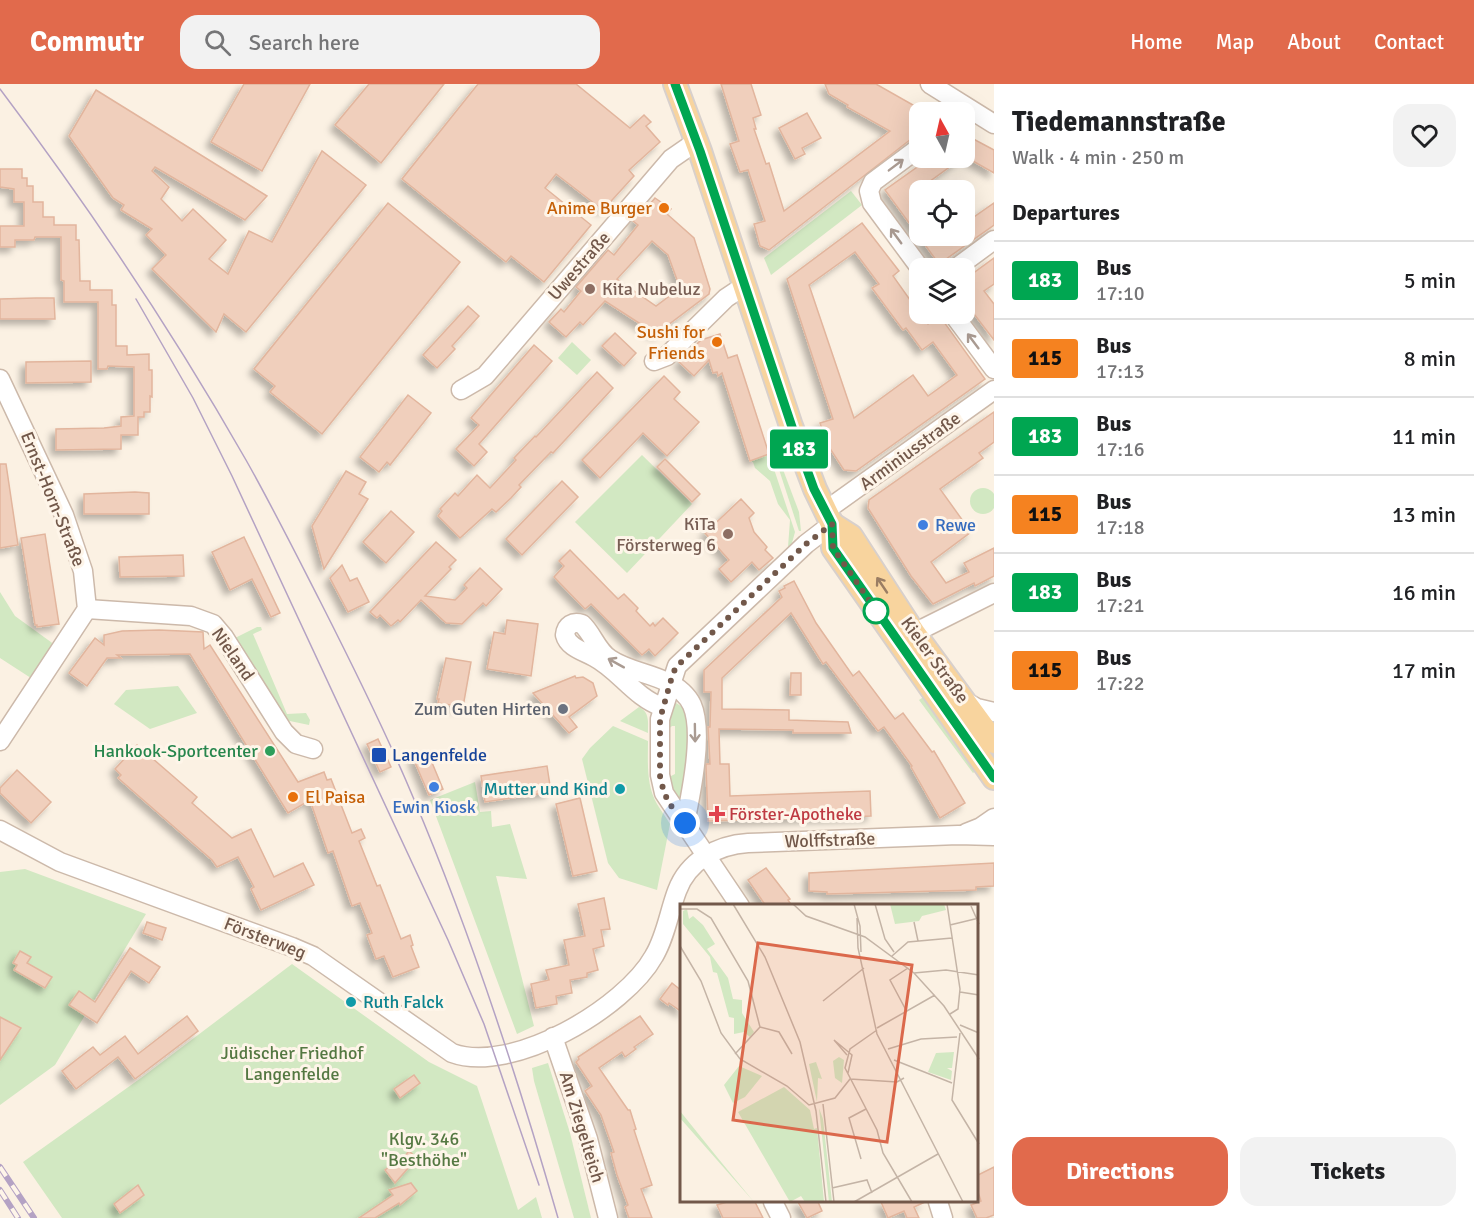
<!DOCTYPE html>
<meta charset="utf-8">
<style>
:root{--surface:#fff;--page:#f2f2f2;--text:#202124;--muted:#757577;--line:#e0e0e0;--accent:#e16a4c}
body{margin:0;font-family:Signika,sans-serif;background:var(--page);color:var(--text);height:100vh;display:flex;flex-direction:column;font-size:22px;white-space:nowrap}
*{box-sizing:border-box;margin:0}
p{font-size:20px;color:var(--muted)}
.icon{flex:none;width:33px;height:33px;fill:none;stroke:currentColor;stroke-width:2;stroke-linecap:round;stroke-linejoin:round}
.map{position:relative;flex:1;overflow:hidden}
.details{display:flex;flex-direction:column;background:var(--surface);width:480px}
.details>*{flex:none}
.badge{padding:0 12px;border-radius:4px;font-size:21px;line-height:39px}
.needle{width:39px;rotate:352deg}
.fabs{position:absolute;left:909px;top:18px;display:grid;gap:12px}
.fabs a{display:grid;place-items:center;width:66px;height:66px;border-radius:12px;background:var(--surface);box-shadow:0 6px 24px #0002;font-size:30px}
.you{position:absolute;width:30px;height:30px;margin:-15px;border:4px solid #fff;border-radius:50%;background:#1a73e8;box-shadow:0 0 0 9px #1a73e833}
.map>.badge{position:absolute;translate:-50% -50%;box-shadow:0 0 0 3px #fff}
h2{padding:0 18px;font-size:22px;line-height:54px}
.round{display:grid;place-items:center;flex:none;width:63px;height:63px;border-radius:18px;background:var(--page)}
.head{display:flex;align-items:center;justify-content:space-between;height:102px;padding:0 18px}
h1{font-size:28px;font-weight:700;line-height:45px}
.action{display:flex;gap:12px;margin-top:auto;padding:12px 18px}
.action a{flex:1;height:69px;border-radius:18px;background:var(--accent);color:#fff;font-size:24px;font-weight:700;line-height:69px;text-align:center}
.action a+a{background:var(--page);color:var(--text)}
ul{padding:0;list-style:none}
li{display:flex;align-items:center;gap:18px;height:78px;padding:0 18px;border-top:2px solid var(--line)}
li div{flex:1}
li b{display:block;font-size:22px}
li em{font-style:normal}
li .badge{min-width:66px;font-weight:700;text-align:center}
header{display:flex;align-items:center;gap:36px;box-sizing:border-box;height:84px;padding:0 30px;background:var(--accent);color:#fff}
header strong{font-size:28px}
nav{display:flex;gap:33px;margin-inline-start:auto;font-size:21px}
.search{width:420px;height:54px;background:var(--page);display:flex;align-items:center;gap:15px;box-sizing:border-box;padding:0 21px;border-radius:18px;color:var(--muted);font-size:22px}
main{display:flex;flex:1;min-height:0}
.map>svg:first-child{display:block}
</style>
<header>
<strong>Commutr</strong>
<div class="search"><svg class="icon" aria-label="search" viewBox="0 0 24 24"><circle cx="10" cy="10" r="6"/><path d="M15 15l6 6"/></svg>Search here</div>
<nav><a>Home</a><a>Map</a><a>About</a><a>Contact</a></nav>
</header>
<main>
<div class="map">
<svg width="994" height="1134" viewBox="0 0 994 1134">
<defs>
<filter id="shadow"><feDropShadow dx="-5" dy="5" stdDeviation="3" flood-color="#0004"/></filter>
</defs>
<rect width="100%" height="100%" fill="#fbf1e3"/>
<g fill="#d2e8c2">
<polygon points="851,107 862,121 771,191 764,174"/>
<polygon points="572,258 591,276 577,291 558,274"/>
<polygon points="773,367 776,367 799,428 801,447 799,447"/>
<polygon points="769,370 795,448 792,459 788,463 790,436 778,420 770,397 755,384 753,378 750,377"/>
<polygon points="642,371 692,420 627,489 575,438"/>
<circle cx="983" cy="417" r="13"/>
<polygon points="0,508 15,532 55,561 34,596 0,574"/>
<polygon points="257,543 261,543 262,546 253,550 287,630 306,629 310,636 309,641 285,636 235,554"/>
<polygon points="178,602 197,629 150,645 114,620 126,606"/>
<polygon points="925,612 978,685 973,689 919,616"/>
<path d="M676,619L684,624C694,651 688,692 681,718L665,695L675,690V642H672L665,648L673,620Z"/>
<path d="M639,623C650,628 648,639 648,649L620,637Z"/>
<path d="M613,642L648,657C648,678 646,701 657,720C661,727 666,733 670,740L657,806L619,794L608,779L582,675L590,664Z"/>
<polygon points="475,698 480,728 491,727 492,743 510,740 527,795 496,792 534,942 517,950 430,716"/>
<polygon points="25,785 146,830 55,981 0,1021 0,788"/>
<polygon points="292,880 429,978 477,1002 518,1126 536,1113 542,1134 62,1134 23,1078 141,994"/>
<polygon points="548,979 570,1049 591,1134 574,1134 534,997 532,984"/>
</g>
<g fill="#f0cfbc" stroke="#e2b59d" stroke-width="1.5" fill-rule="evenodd" filter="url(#shadow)">
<polygon points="244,0 310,0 262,87 211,58"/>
<polygon points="369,0 444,0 381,79 335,41"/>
<polygon points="478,0 576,0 630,44 644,31 651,38 646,42 660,58 629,86 634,92 603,126 556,90 545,104 591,141 544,198 511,172 506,178 402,95"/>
<polygon points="721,0 751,0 761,31 753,34 756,45 754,45 766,80 769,79 784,127 890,47 847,23 848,21 829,10 825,0 876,0 920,25 920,48 769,166 760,162 754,140 765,137 748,86 740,88 730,60 739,57"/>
<polygon points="96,6 267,112 245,136 155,83 152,87 169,103 161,115 182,137 193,125 226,156 209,175 228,190 249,147 272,158 322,67 366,101 246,248 224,230 216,248 152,185 166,171 146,151 152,145 121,126 124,121 113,114 69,52"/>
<polygon points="807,29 821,54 802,64 805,70 795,75 779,44"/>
<polygon points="964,50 994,66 994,89 964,72"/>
<polygon points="930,74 962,74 911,111 920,123 920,152 940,152 943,156 949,152 964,152 964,140 994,119 994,141 939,180 885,106"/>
<polygon points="0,85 22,85 22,94 27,94 27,102 33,102 33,118 43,118 43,133 54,133 54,141 76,141 76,156 79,156 80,197 90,197 90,206 112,206 112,221 116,221 116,262 127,262 127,271 149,270 149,286 152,286 152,313 150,312 150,328 144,328 144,333 138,333 138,351 121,351 121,365 56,366 56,345 104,344 121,342 121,333 134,332 134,283 108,282 107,285 98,285 98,218 64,218 64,197 61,196 61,153 35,153 34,156 15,156 15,163 0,163 0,142 24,142 24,118 14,118 14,105 0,103"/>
<path d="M655,114L671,125L667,130L694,154L710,205L709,210L656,250L605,217L583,241L580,238L566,253L549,238L561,225L564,228L581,207L576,203L608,166L614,171L638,141L633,137L647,120L649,121ZM652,157L668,171L680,204L656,222L617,195Z"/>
<polygon points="388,119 460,178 322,350 270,308 275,302 254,285"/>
<path d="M862,139L899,187L893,192L920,230L928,240L939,231L985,295L856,387L844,386L827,360L820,339L833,335L787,195ZM855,168L879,200L872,204L903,246L906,244L922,266L933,258L957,291L928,312L913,291L854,334L809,201Z"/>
<polygon points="994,174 994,200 984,207 994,220 994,256 964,217 964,196"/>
<polygon points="36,214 54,214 55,235 0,235 0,215"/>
<polygon points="468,222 479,232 452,262 455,265 437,284 423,271"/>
<polygon points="615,249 636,269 624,282 602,262"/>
<polygon points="720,250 728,274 737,271 769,370 750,377 722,289 718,292 717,288 713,289 709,276 694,292 679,278 701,256"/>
<polygon points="534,261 552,277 479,360 487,368 474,382 456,365 479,341 471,334"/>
<polygon points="91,277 91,298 26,299 26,278"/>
<polygon points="597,288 613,304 553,369 551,368 519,401 521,403 511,414 496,428 492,425 460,454 438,432 442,427 440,425 455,409 458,412 477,391 490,404 516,376 514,374 535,352 536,353"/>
<polygon points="664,292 680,308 674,315 699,338 667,372 643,349 600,394 582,376"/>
<polygon points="408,311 431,329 390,381 387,378 379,388 360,373"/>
<polygon points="994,328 994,358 979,369 983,374 940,405 971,448 931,478 946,499 969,488 964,479 994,464 994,492 975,502 974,499 933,520 911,492 868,424 869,416"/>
<polygon points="665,375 700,410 692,418 657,383"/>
<polygon points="0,380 6,380 18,461 0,464"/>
<polygon points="346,387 366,398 359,410 368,415 324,485 312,442"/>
<polygon points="562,397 578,413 522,471 506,455"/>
<polygon points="135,408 149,409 149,430 84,430 84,410"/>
<polygon points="741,415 754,429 749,434 754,448 767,463 765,466 773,474 759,486 752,478 731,498 719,485 729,476 705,449"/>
<polygon points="391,427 414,448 386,479 363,458"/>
<polygon points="45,450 59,540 37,543 37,541 35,541 21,454"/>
<polygon points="244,453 280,529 271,533 252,495 230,506 212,468"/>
<polygon points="436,458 456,476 449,483 451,485 425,512 455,516 467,504 464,501 480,484 502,505 486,522 483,519 462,540 446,539 421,516 400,538 398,536 391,542 380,531 377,534 370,528"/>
<polygon points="570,466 618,515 624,510 638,524 636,527 650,542 653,539 655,542 663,534 678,549 655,572 649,565 642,571 591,520 585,525 554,493 564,482 559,477"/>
<polygon points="183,471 184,492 120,493 119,473"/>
<polygon points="342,481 350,497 357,494 369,518 348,528 330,494"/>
<polygon points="794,497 816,539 853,592 859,587 895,635 903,629 932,668 934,667 965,719 940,734 911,683 912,682 884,643 878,647 826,578 823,580 791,529 722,594 722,625 789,626 789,636 848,638 851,649 793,649 793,646 719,645 720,680 729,680 730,712 870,707 871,732 708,737 706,683 706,680 710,680 708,643 710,643 711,608 704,608 704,586 782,513 779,507 785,504 784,502"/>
<polygon points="507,536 538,540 531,592 487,585 494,548 505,550"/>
<polygon points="159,546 203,548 204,565 210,561 298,698 324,688 327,696 331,695 352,749 361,745 365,754 359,757 377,802 380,801 401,855 410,851 413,861 411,862 419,883 393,893 384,872 376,875 367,851 372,849 360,819 352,822 333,767 328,769 310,716 288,729 190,570 117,571 121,574 107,574 87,602 69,589 95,554 104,561 104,551 122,547"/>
<polygon points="446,574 471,578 463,623 438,619 439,615 437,615"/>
<polygon points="791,589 801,589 801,611 790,611"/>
<polygon points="575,592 576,594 583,593 593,599 597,612 569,633 577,643 569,649 533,609"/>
<polygon points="378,655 391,683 380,688 367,660"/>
<polygon points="137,661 197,713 192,719 232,754 251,745 274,793 303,779 314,801 261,826 251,805 254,803 238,773 217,783 212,776 118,694 121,691 115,685"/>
<polygon points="428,669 443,705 429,711 413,674"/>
<polygon points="547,682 551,708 485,718 481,692"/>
<polygon points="17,686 51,718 31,739 0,709 0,704"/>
<polygon points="580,714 597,787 573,792 556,720"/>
<polygon points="994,779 994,802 976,803 976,806 827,810 827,808 809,807 809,789"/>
<polygon points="766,784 790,815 788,816 792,822 766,822 748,796"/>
<polygon points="604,814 610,845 601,846 604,862 593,865 598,886 587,889 587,893 570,896 572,909 556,912 557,920 536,924 531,900 549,896 546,886 569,881 564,856 585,852 578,820"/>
<polygon points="147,838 166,844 162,856 143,849"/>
<polygon points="130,864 160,883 149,899 131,887 97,939 69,921 79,907 95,918"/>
<polygon points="20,867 31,873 27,879 52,893 45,904 14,886 17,881 13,879"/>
<polygon points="672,899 682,907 682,928 669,919 668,921 660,915"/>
<polygon points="187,932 198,947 135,995 118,973 76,1005 62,987 93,963 100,971 125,952 138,970"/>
<polygon points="640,932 653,950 634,963 636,965 625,973 622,968 599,984 628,1026 630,1026 636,1045 634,1046 652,1101 641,1105 652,1134 629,1134 625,1123 628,1121 617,1091 611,1069 614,1068 601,1031 585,1007 592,1002 576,978 579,975 578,973"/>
<polygon points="0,933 21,944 0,976"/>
<polygon points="414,991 420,999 400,1014 394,1005"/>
<polygon points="409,1067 417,1074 395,1099 385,1086 393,1080 395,1083"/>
<polygon points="994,1083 994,1131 986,1134 977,1134 971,1121 981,1117 978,1108 978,1091"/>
<polygon points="411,1099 417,1107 400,1121 399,1119 375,1134 359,1134 393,1111 389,1106"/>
<polygon points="138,1101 144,1111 120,1129 114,1120"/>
<polygon points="727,1118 755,1118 763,1134 723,1134 717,1121"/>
<polygon points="798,1118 818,1118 822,1127 807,1134"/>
<polygon points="881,1118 925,1118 914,1123 919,1134 907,1134 904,1127 888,1134"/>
</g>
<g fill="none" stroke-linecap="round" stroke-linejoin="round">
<g stroke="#ccb9aa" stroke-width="21">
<g id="minor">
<polyline points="930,0 994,40"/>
<polyline points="920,63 873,98 869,107 872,119 920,184"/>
<polyline points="956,184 994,156"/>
<polyline points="953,230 994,285"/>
<polyline points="654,277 667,272 726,214 744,202"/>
<polyline points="0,295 64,431 83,487 87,525 0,657"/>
<polyline points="461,306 485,292 671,75 697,57"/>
<polyline points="825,427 994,306"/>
<polyline points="87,525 191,532 213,540 224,553 284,648 296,660 313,665"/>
<polyline points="914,549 994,509"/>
<polyline points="963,616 977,624 994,628"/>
<path d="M662,623C634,613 619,586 594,573C583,567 568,563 565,551C566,541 573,537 582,540C593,550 597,567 610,575C628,587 650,589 669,599C678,603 688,612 692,621C704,648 691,710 685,739"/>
<path d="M0,746L60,778L292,863L313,872L452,969C512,991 625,924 654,872C666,852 669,828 677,807C688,777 717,761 748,759L958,751L994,752"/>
<polyline points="966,749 981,743 994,734"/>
<polyline points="740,822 664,709 660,691 660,635 677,582 806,460 832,440"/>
<polyline points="553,953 588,1055 608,1134"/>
<polyline points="773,1118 781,1134"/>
<polyline points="938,1118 943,1134"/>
</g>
</g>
<g stroke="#d8d0cc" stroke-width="26">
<g id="major">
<polyline points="675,0 700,67 791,342 815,405 832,440 833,464 994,694"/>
<polyline points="832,440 851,452 914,549 994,658"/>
</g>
</g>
<use href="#minor" stroke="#fff" stroke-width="18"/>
<use href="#major" stroke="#f8d49e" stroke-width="22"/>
<g stroke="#b4a2c4" stroke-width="1.5">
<path d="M0,5C89,123 173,248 246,376C272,422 296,470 320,517C353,582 385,646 413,713C471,849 517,991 558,1134"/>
<polyline points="136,215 193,314 232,392 448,856 484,940 539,1101"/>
</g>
<g stroke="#b4a2c4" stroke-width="6">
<g id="rail">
<polyline points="0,1083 34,1134"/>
<polyline points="0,1106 18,1134"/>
</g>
</g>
<use href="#rail" stroke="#fef5e9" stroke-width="4" stroke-dasharray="11" stroke-linecap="butt"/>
</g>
<defs><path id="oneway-shaft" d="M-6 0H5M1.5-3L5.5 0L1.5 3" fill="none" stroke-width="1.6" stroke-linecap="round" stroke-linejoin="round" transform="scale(1.5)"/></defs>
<g stroke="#aa9b92">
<use href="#oneway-shaft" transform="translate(896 81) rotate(-37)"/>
<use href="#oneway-shaft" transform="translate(896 152) rotate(-126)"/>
<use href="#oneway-shaft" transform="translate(973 257) rotate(-127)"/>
<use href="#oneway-shaft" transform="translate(616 579) rotate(-151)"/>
<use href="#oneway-shaft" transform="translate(695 649) rotate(89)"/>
</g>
<use stroke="#9a7d63" href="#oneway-shaft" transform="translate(882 501) rotate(-124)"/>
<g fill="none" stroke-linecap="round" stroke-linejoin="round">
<g stroke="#fff" stroke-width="14">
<polyline id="line" points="675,0 700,67 798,361 814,405 832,440 833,464 994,694"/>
</g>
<use href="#line" stroke="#00a651" stroke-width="9"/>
<polyline stroke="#72584a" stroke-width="6" stroke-dasharray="0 10.8" points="685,739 674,727 664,709 660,692 660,635 673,589 677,582 806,460 832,440 833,464 878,529 876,527"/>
</g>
<g fill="#e8710a" stroke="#fef5e9" stroke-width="2">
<circle cx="664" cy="124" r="6"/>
<circle cx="717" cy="258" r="6"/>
<circle cx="293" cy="713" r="6"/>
</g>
<g fill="#8d6e63" stroke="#fef5e9" stroke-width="2">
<circle cx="590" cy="205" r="6"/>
<circle cx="728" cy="450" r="6"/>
</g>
<g fill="#3f7fe0" stroke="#fef5e9" stroke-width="2">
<circle cx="923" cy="441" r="6"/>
<circle cx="434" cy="703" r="6"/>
</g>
<circle fill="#fff" stroke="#00a651" stroke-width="3" cx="876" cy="527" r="12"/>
<circle fill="#6b7280" stroke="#fef5e9" stroke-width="2" cx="563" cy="625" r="6"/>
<circle fill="#2e9e5b" stroke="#fef5e9" stroke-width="2" cx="270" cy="667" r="6"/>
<rect fill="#1a4fb4" stroke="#fef5e9" stroke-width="2" x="371" y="663" width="16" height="16" rx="3"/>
<g fill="#0f9aa8" stroke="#fef5e9" stroke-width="2">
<circle cx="620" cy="705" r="6"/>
<circle cx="351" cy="918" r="6"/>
</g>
<path fill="#e0444e" stroke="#fef5e9" stroke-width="2" d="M714 721h6v6h6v6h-6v6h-6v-6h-6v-6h6z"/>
<g text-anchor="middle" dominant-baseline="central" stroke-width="6" stroke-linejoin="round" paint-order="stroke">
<g font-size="18" fill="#c56008" stroke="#fef5e9" text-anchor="end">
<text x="652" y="124">Anime Burger</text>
<text x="705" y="248">Sushi for<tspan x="705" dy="21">Friends</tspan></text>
<text x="305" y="713" text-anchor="start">El Paisa</text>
</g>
<g font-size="18" fill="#72584a" stroke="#fef5e9">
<text transform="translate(579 182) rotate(-49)">Uwestraße</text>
<text transform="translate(910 367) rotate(-36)">Arminiusstraße</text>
<text transform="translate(53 415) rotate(68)">Ernst-Horn-Straße</text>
<text transform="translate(233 570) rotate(55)">Nieland</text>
<text transform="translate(935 576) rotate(54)">Kieler Straße</text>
<text transform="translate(830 756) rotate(-2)">Wolffstraße</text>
<text transform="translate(265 854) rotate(21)">Försterweg</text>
<text transform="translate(582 1043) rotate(73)">Am Ziegelteich</text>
</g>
<g font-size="18" fill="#785e54" stroke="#fef5e9" text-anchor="start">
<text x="602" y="205">Kita Nubeluz</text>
<text x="716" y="440" text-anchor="end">KiTa<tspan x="716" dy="21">Försterweg 6</tspan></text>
</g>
<g font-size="18" fill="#366cbe" stroke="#fef5e9" text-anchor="start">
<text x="935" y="441">Rewe</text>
<text x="434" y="723" text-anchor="middle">Ewin Kiosk</text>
</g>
<g font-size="18" fill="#5b616d" stroke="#fef5e9" text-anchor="end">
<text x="551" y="625">Zum Guten Hirten</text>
</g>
<g font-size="18" fill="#27864d" stroke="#fef5e9" text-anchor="end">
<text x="258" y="667">Hankook-Sportcenter</text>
</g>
<g font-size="18" fill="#164399" stroke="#fef5e9" text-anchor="start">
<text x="392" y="671">Langenfelde</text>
</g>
<g font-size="18" fill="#0d838f" stroke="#fef5e9" text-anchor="end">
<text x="608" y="705">Mutter und Kind</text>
<text x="363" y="918" text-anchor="start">Ruth Falck</text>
</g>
<g font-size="18" fill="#be3a42" stroke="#fef5e9" text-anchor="start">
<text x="729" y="730">Förster-Apotheke</text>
</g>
<g font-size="18" fill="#547842" stroke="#fef5e9">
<text x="292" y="969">Jüdischer Friedhof<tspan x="292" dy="21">Langenfelde</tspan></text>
<text x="424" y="1055">Klgv. 346<tspan x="424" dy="21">"Besthöhe"</tspan></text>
</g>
</g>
<g transform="translate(680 820)">
<rect width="298" height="298" fill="#fbf1e3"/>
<path d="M210,0H264L266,6L242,12L239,17L215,20ZM7,5L9,15L13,12L23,21L35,40L27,45L48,74L53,95L62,96V109L74,128L70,133L64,128L54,130V114L49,113L37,69L33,68L30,53L3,20V7ZM274,148L272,164H267L272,167L271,176L248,168L256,149ZM159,153L164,156L162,179L155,174L153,157ZM136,158L142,175L138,174L137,198L129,160ZM59,162L82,172L65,193L53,199L44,181ZM104,183L130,206L134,225L137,224L144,298H125L121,292L110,298L58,208ZM139,204L143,215L152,298H149ZM0,207L37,253L74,298L0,214Z" fill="#d2e8c2"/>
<path fill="none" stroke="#c4b4a6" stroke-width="1.5" d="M53,0L85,53L120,138L136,207L146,298M113,0L126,12L185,33L234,69L264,102L299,155M174,0L180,22L181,48M195,0L205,35L214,48M267,0L280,85L278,105L270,110M291,2L299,20M0,5H17L31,14L68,77L80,123L55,150M177,14L178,44L197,130L283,298M234,18L238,37M270,21L299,14M0,42L21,77L41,129L60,155L107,182L129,201L155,194L170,175M212,52L228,38L272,34M234,69L266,66L299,71M280,88L299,91M143,97L184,64M227,108L210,76L228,64M280,121L299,129M80,123L99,128L112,150M197,124L255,91M197,126L170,145L165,164L197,226L203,249L232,298M280,129L272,196L299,240M208,145L241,135L277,133M167,151L154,136L172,151L168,169M214,156L272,179M170,175L217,178L224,174M143,200L154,298M181,255L169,214L186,205M152,284L187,276L192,289M174,298L258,250"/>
<path fill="#db694c" fill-opacity="0.15" stroke="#db694c" stroke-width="3" d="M78,39L232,61L207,238L53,216Z"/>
<rect width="298" height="298" fill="none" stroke="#72584a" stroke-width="3"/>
</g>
</svg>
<div class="fabs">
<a><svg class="needle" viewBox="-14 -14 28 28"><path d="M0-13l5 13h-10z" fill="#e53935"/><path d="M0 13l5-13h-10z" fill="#757577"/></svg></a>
<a><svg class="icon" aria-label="locate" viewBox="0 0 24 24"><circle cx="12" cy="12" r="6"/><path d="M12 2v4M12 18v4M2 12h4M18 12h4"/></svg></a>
<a><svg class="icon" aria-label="layers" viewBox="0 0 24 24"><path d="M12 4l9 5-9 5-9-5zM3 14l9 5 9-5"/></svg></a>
</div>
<div class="you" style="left:685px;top:739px"></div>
<b class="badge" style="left:799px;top:365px;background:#00a651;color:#fff">183</b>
</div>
<section class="details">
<div class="head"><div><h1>Tiedemannstraße</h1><p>Walk · 4 min · 250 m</p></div><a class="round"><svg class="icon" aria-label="heart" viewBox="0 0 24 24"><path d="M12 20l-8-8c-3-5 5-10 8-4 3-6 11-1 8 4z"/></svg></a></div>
<h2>Departures</h2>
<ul>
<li><span class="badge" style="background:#00a651;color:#fff">183</span><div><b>Bus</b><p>17:10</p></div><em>5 min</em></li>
<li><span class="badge" style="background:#f58220;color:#111">115</span><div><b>Bus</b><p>17:13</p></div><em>8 min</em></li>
<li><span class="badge" style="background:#00a651;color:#fff">183</span><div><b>Bus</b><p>17:16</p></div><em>11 min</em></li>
<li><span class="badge" style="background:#f58220;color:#111">115</span><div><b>Bus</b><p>17:18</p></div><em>13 min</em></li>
<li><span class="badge" style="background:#00a651;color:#fff">183</span><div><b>Bus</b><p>17:21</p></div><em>16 min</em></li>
<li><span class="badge" style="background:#f58220;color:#111">115</span><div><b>Bus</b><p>17:22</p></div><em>17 min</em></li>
</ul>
<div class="action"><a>Directions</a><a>Tickets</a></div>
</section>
</main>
